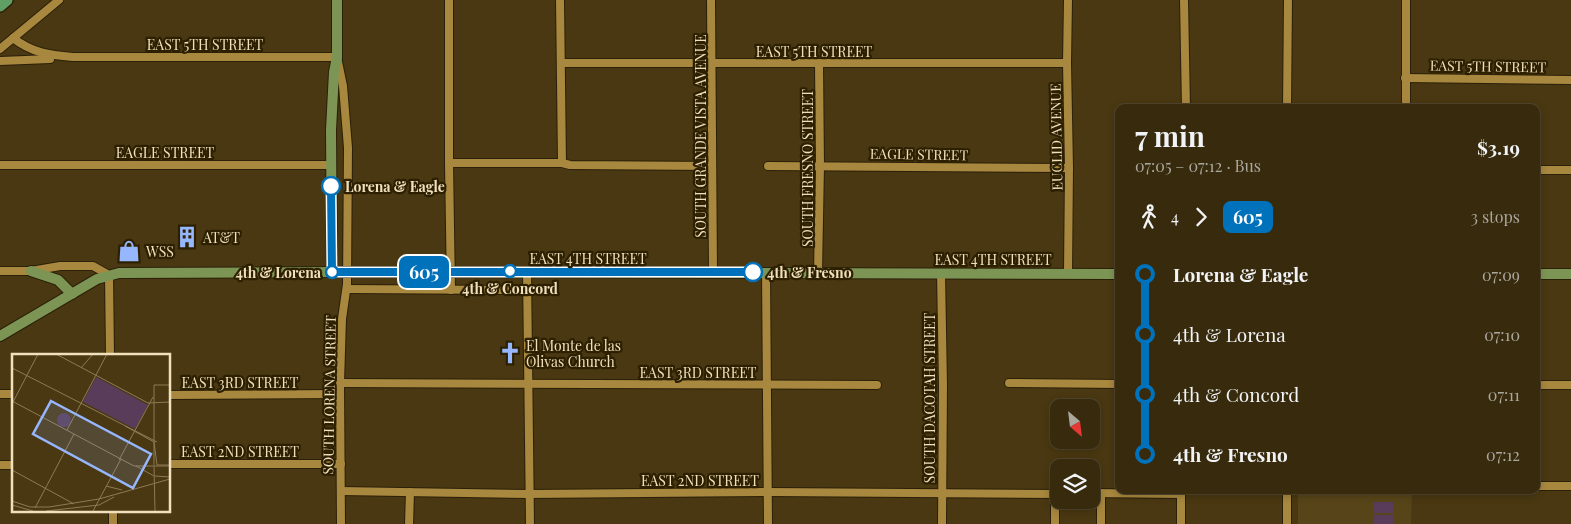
<!DOCTYPE html>
<meta charset="utf-8">
<style>
:root{--surface:#372a0d;--page:#42361b;--text:#f1f3f6;--muted:#aaa79d;--line:#51462e}
body{margin:0;font-family:"Playfair Display",serif;background:var(--page);color:var(--text);height:100vh;display:flex;flex-direction:column;font-size:19px;white-space:nowrap}
*{box-sizing:border-box;margin:0}
p{font-size:16px;color:var(--muted)}
.icon{flex:none;width:28px;height:28px;fill:none;stroke:currentColor;stroke-width:2;stroke-linecap:round;stroke-linejoin:round}
.map{position:relative;flex:1;overflow:hidden}
.side{position:absolute;left:1115px;top:104px;width:425px;height:390px;display:flex;flex-direction:column;background:var(--surface);border-radius:10px;box-shadow:0 2px 8px #0003,0 0 0 1px var(--line)}
.side>*{flex:none}
.badge{padding:0 10px;border-radius:8px;font-size:18px;line-height:32px}
.needle{width:32px;rotate:152deg}
.controls{position:absolute;left:1050px;top:399px;display:grid;gap:10px}
.controls a{display:grid;place-items:center;width:50px;height:50px;border-radius:10px;background:var(--surface);box-shadow:0 2px 8px #0003,0 0 0 1px var(--line);font-size:25px}
.map>.badge{position:absolute;translate:-50% -50%;box-shadow:0 0 0 2px #fff}
.legs{display:flex;align-items:center;gap:8px;height:55px;padding:0 20px;font-size:16px}
.legs p{margin-inline-start:auto}
.overview{display:flex;align-items:center;justify-content:space-between;height:85px;padding:0 20px}
h1{font-size:28px;font-weight:700;line-height:38px}
ul{padding:0 20px;list-style:none}
li{display:flex;align-items:center;gap:18px;height:60px;font-size:19px}
li i{display:grid;place-items:center;width:8px;height:100%;margin:0 6px;background:currentColor}
li i::after{content:'';width:12px;height:12px;margin:-6px;border:4px solid;border-radius:50%;background:var(--surface)}
li p{margin-inline-start:auto}
li:first-child i{background:linear-gradient(#0000 50%,currentColor 0)}
li:last-child i{background:linear-gradient(currentColor 50%,#0000 0)}
.map>svg:first-child{display:block}
</style>
<div class="map">
<svg width="1571" height="524" viewBox="0 0 1571 524">
<rect width="100%" height="100%" fill="#493811"/>
<polygon fill="#574418" points="1412,491 1411,524 1298,524 1298,492"/>
<g fill="#583c59">
<rect x="1374" y="502" width="19" height="11"/>
<rect x="1374" y="515" width="19" height="9"/>
</g>
<g fill="none" stroke-linecap="round" stroke-linejoin="round">
<g stroke="#2b2009" stroke-width="10">
<g id="minor">
<polyline points="449,0 449,163 451,290"/>
<polyline points="560,0 562,163"/>
<polyline points="711,0 713,271"/>
<polyline points="1184,0 1186,108"/>
<path d="M13,38C32,53 50,55 73,57H337L343,86L348,148L347,284L342,319L340,383L341,524"/>
<polyline points="0,49 59,0"/>
<polyline points="0,61 50,59"/>
<polyline points="561,63 1067,63"/>
<polyline points="1405,78 1571,80"/>
<polyline points="1287,108 1288,0"/>
<polyline points="1406,108 1406,0"/>
<polyline points="449,163 562,163 570,165 712,166"/>
<polyline points="0,165 331,165"/>
<polyline points="768,166 1069,168"/>
<polyline points="1536,170 1571,170"/>
<polyline points="0,271 31,271 60,266 93,266 109,275 110,355"/>
<polyline points="527,272 530,524"/>
<polyline points="766,272 768,524"/>
<polyline points="818,272 820,166 819,64"/>
<polyline points="941,273 943,385 942,524"/>
<polyline points="1068,273 1069,168 1067,63 1068,0"/>
<polyline points="347,289 527,290"/>
<polyline points="340,383 877,385"/>
<polyline points="1009,383 1119,384"/>
<polyline points="1536,385 1571,385"/>
<polyline points="0,394 14,394"/>
<polyline points="169,395 340,394"/>
<polyline points="169,464 341,464"/>
<polyline points="0,465 14,465"/>
<polyline points="1536,486 1571,486"/>
<polyline points="341,491 529,494 769,492 1059,494"/>
<polyline points="1091,493 1181,494"/>
<polyline points="1055,494 1055,524"/>
<polyline points="113,510 113,524"/>
<polyline points="409,524 410,492"/>
<polyline points="1101,524 1101,493"/>
<polyline points="1181,524 1181,490"/>
<polyline points="1287,524 1287,490"/>
</g>
</g>
<g stroke="#2b2009" stroke-width="12">
<g id="major">
<polyline points="31,271 58,280 72,294"/>
<polyline points="332,272 331,130 334,72 337,57 337,0"/>
<polyline points="468,272 1119,274"/>
<polyline points="1536,274 1571,274"/>
<polyline points="0,336 97,279 119,273 341,272"/>
</g>
</g>
<g stroke="#2b2009" stroke-width="14">
<polyline id="highway" points="0,6 7,0"/>
</g>
<use href="#minor" stroke="#a8873e" stroke-width="8"/>
<use href="#major" stroke="#7d9554" stroke-width="10"/>
<use href="#highway" stroke="#609f63" stroke-width="11"/>
<g stroke="#2b2009" stroke-width="12" stroke-linecap="butt">
<polyline id="major-bridge" points="341,272 468,272"/>
</g>
<use href="#major-bridge" stroke="#7d9554" stroke-width="10"/>
</g>
<g fill="none" stroke-linecap="round" stroke-linejoin="round">
<g stroke="#fff" stroke-width="11">
<polyline id="line-1" points="331,186 332,272 753,272"/>
</g>
<use href="#line-1" stroke="#0072bc" stroke-width="8"/>
</g>
<defs>
<g id="building-bare" transform="scale(1.725)"><path d="M-4-6H4V6H1V3H-1V6H-4ZM-2.5-4.3h1.7v1.8h-1.7ZM.8-4.3h1.7v1.8H.8ZM-2.5-1h1.7V.8h-1.7ZM.8-1h1.7V.8H.8Z" fill="#96b6fd" stroke="#2d2001" stroke-width="2.5" paint-order="stroke"/></g>
<g id="shop-bare" transform="scale(1.725)"><path d="M-5-2.5h2.3a2.7 3.5 0 0 1 5.4 0H5L5.5 6h-11ZM-1.5-2.5h3a1.5 2.3 0 0 0-3 0Z" fill="#96b6fd" stroke="#2d2001" stroke-width="2.5" paint-order="stroke"/></g>
<g id="church-bare" transform="scale(1.725)"><path d="M-1.2-6h2.4v3.5h3.3v2.4h-3.3V6h-2.4V-.1h-3.3v-2.4h3.3Z" fill="#96b6fd" stroke="#2d2001" stroke-width="2.5" paint-order="stroke"/></g>
</defs>
<g fill-rule="evenodd">
<use href="#building-bare" x="187" y="237"/>
<use href="#shop-bare" x="129" y="251"/>
<use href="#church-bare" x="510" y="353"/>
</g>
<g fill="#fff" stroke="#0072bc" stroke-width="2.5">
<circle cx="331" cy="186" r="9"/>
<circle cx="510" cy="271" r="6"/>
<circle cx="332" cy="272" r="6"/>
<circle cx="753" cy="272" r="9"/>
</g>
<g text-anchor="middle" dominant-baseline="central" stroke-width="4.5" stroke-linejoin="round" paint-order="stroke">
<g font-size="14" fill="#f1e0bd" stroke="#2d2001">
<text x="205" y="44">EAST 5TH STREET</text>
<text x="814" y="51">EAST 5TH STREET</text>
<text transform="translate(1488 66) rotate(1)">EAST 5TH STREET</text>
<text transform="translate(700 136) rotate(-90)">SOUTH GRANDE VISTA AVENUE</text>
<text transform="translate(1056 137) rotate(-91)">EUCLID AVENUE</text>
<text x="165" y="152">EAGLE STREET</text>
<text transform="translate(919 154) rotate(1)">EAGLE STREET</text>
<text transform="translate(807 168) rotate(-90)">SOUTH FRESNO STREET</text>
<text x="588" y="258">EAST 4TH STREET</text>
<text x="993" y="259">EAST 4TH STREET</text>
<text x="698" y="372">EAST 3RD STREET</text>
<text x="240" y="382">EAST 3RD STREET</text>
<text transform="translate(329 395) rotate(-89)">SOUTH LORENA STREET</text>
<text transform="translate(929 398) rotate(-90)">SOUTH DACOTAH STREET</text>
<text x="240" y="451">EAST 2ND STREET</text>
<text x="700" y="480">EAST 2ND STREET</text>
</g>
<g font-size="14" font-weight="bold" fill="#f1e0bd" stroke="#2d2001" text-anchor="start">
<text x="345" y="186">Lorena &amp; Eagle</text>
<text x="321" y="272" text-anchor="end">4th &amp; Lorena</text>
<text x="767" y="272">4th &amp; Fresno</text>
<text x="510" y="288" text-anchor="middle">4th &amp; Concord</text>
</g>
<g font-size="14" fill="#f1e0bd" stroke="#2d2001" text-anchor="start">
<text x="203" y="237">AT&amp;T</text>
<text x="146" y="251">WSS</text>
<text x="526" y="345">El Monte de las<tspan x="526" dy="16">Olivas Church</tspan></text>
</g>
</g>
<g transform="translate(12 354)">
<rect width="158" height="158" fill="#493811"/>
<path d="M84,23L136,51L123,75L71,48ZM45 66a7 7 0 1 1 14 0a7 7 0 1 1-14 0Z" fill="#583c59"/>
<path fill="none" stroke="#8c7b56" stroke-width="1" d="M44,0L136,49L158,48M0,14L145,88M69,14L81,0M0,47L122,112H158M0,50L26,0M113,72L142,88L145,111H158M55,76L95,0M107,106L141,43M142,111V31H158M124,112L142,122M142,112L143,157M0,116L62,150M143,122L158,123M94,132L110,136M0,147L18,153H37L87,145L158,125M0,151L21,157M23,154L62,80M34,157L87,151L102,143M81,157L109,105"/>
<path fill="#96b6fd" fill-opacity="0.15" stroke="#96b6fd" stroke-width="2.5" d="M39,47L139,100L121,134L21,80Z"/>
<rect width="158" height="158" fill="none" stroke="#f1e0bd" stroke-width="2.5"/>
</g>
</svg>
<div class="controls">
<a><svg class="needle" viewBox="-14 -14 28 28"><path d="M0-13l5 13h-10z" fill="#e53935"/><path d="M0 13l5-13h-10z" fill="#aaa79d"/></svg></a>
<a><svg class="icon" aria-label="layers" viewBox="0 0 24 24"><path d="M12 4l9 5-9 5-9-5zM3 14l9 5 9-5"/></svg></a>
</div>
<b class="badge" style="left:424px;top:272px;background:#0072bc;color:#fff">605</b>
<section class="side">
<div class="overview"><div><h1>7 min</h1><p>07:05 – 07:12 · Bus</p></div><b>$3.19</b></div>
<div class="legs"><svg class="icon" aria-label="walk" viewBox="0 0 24 24"><circle cx="13" cy="4" r="2"/><path d="M13 8l-2 6 4 7M11 14l-3 7M7 12l3-4h3l4 4"/></svg>4<svg class="icon" aria-label="forward" viewBox="0 0 24 24"><path d="M9 5l7 7-7 7"/></svg><b class="badge" style="background:#0072bc;color:#fff">605</b><p>3 stops</p></div>
<ul>
<li><i style="color:#0072bc"></i><b>Lorena &amp; Eagle</b><p>07:09</p></li>
<li><i style="color:#0072bc"></i><span>4th &amp; Lorena</span><p>07:10</p></li>
<li><i style="color:#0072bc"></i><span>4th &amp; Concord</span><p>07:11</p></li>
<li><i style="color:#0072bc"></i><b>4th &amp; Fresno</b><p>07:12</p></li>
</ul>
</section>
</div>
